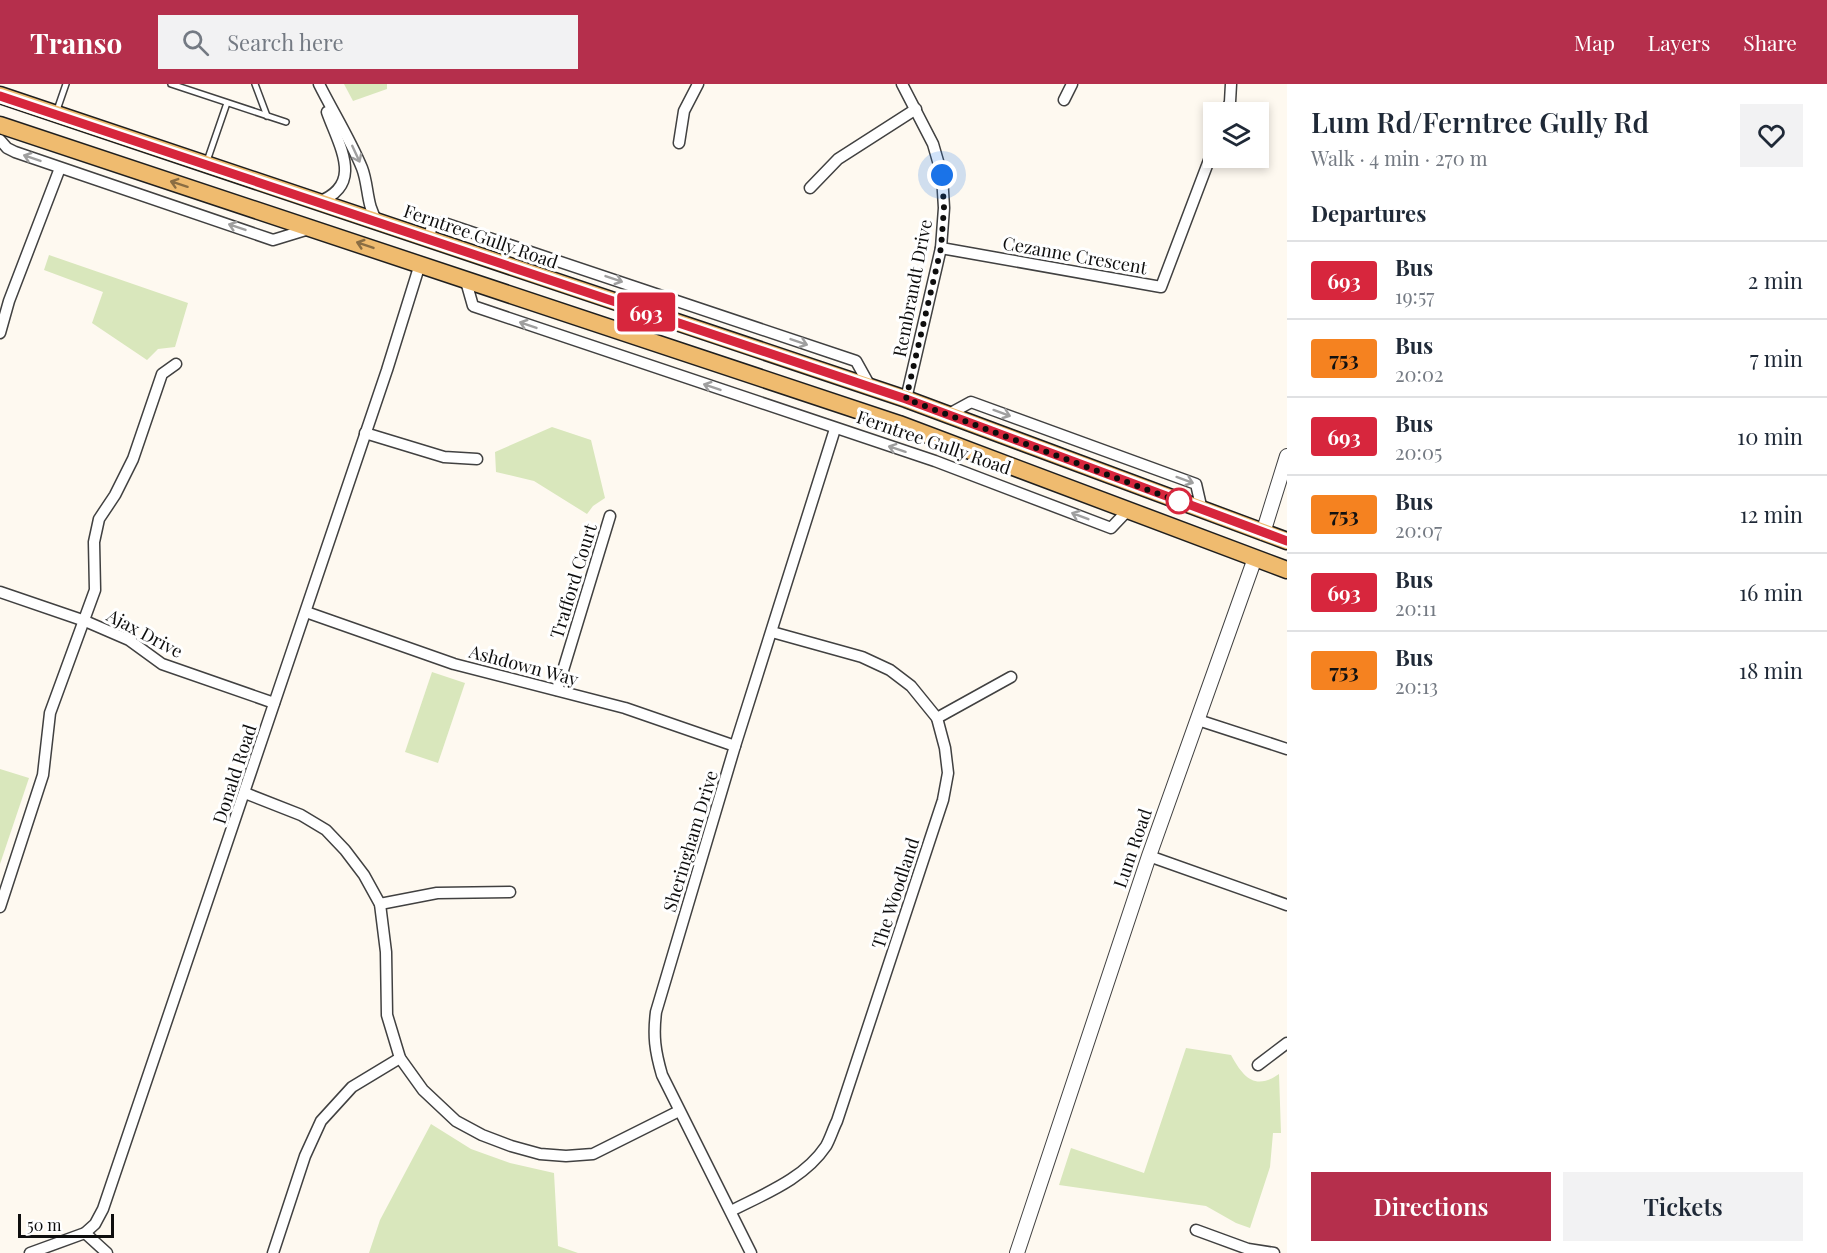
<!DOCTYPE html>
<meta charset="utf-8">
<style>
:root{--surface:#fff;--page:#f2f2f3;--text:#1f2937;--muted:#747a83;--line:#e0e1e3;--accent:#b52f4c}
body{margin:0;font-family:"Playfair Display",serif;background:var(--page);color:var(--text);height:100vh;display:flex;flex-direction:column;font-size:22px;white-space:nowrap}
*{box-sizing:border-box;margin:0}
p{font-size:20px;color:var(--muted)}
.icon{flex:none;width:33px;height:33px;fill:none;stroke:currentColor;stroke-width:2;stroke-linecap:round;stroke-linejoin:round}
.map{position:relative;flex:1;overflow:hidden}
.drawer{display:flex;flex-direction:column;background:var(--surface);width:540px}
.drawer>*{flex:none}
.badge{padding:0 12px;border-radius:4px;font-size:21px;line-height:39px}
.controls{position:absolute;left:1203px;top:18px;display:grid;gap:12px}
.controls a{display:grid;place-items:center;width:66px;height:66px;border-radius:0px;background:var(--surface);box-shadow:0 3px 9px #0003;font-size:30px}
.scale{position:absolute;left:18px;bottom:15px;width:96px;box-sizing:border-box;padding-left:6px;border:3px solid #0e0e0e;border-top:0;font-size:16px;line-height:21px;white-space:nowrap;color:#0e0e0e;-webkit-text-stroke:4px #fff;paint-order:stroke}
.you{position:absolute;width:30px;height:30px;margin:-15px;border:4px solid #fff;border-radius:50%;background:#1a73e8;box-shadow:0 0 0 9px #1a73e833}
.map>.badge{position:absolute;translate:-50% -50%;box-shadow:0 0 0 3px #fff}
h2{padding:0 24px;font-size:22px;line-height:54px}
.round{display:grid;place-items:center;flex:none;width:63px;height:63px;border-radius:0px;background:var(--page)}
.headline{display:flex;align-items:center;justify-content:space-between;height:102px;padding:0 24px}
h1{font-size:28px;font-weight:600;line-height:45px}
.button{display:flex;gap:12px;margin-top:auto;padding:12px 24px}
.button a{flex:1;height:69px;border-radius:0px;background:var(--accent);color:#fff;font-size:24px;font-weight:600;line-height:69px;text-align:center}
.button a+a{background:var(--page);color:var(--text)}
ul{padding:0;list-style:none}
li{display:flex;align-items:center;gap:18px;height:78px;padding:0 24px;border-top:2px solid var(--line)}
li div{flex:1}
li b{display:block;font-size:22px}
li em{font-style:normal}
li .badge{min-width:66px;font-weight:700;text-align:center}
header{display:flex;align-items:center;gap:36px;box-sizing:border-box;height:84px;padding:0 30px;background:var(--accent);color:#fff}
header strong{font-size:28px}
nav{display:flex;gap:33px;margin-inline-start:auto;font-size:21px}
.search{width:420px;height:54px;background:var(--page);display:flex;align-items:center;gap:15px;box-sizing:border-box;padding:0 21px;border-radius:0px;color:var(--muted);font-size:22px}
main{display:flex;flex:1;min-height:0}
.map>svg:first-child{display:block}
</style>
<header>
<strong>Transo</strong>
<div class="search"><svg class="icon" aria-label="search" viewBox="0 0 24 24"><circle cx="10" cy="10" r="6"/><path d="M15 15l6 6"/></svg>Search here</div>
<nav><a>Map</a><a>Layers</a><a>Share</a></nav>
</header>
<main>
<div class="map">
<svg width="1287" height="1169" viewBox="0 0 1287 1169">
<rect width="100%" height="100%" fill="#fef9f0"/>
<g fill="#d9e7bc">
<polygon points="344,0 387,0 387,5 353,17"/>
<polygon points="49,171 188,219 175,263 158,265 147,276 92,239 103,208 44,186"/>
<polygon points="552,343 591,356 605,414 593,422 587,430 534,397 496,388 495,368"/>
<polygon points="432,588 465,599 438,679 405,668"/>
<polygon points="0,685 29,694 0,780"/>
<path d="M1186,964L1231,971C1243,993 1255,1007 1279,990L1281,1049H1273L1270,1083L1250,1144L1236,1139L1206,1122L1059,1101L1071,1064L1144,1089Z"/>
<polygon points="431,1040 471,1065 510,1079 554,1089 558,1162 578,1169 369,1169 380,1136"/>
</g>
<g fill="none" stroke-linecap="round" stroke-linejoin="round">
<g stroke="#414141" stroke-width="8">
<g id="service">
<polyline points="171,0 286,38"/>
<polyline points="255,0 267,32"/>
<polyline points="57,26 66,0"/>
<polyline points="207,77 227,19"/>
</g>
</g>
<g stroke="#414141" stroke-width="13">
<g id="minor">
<path d="M319,0C333,28 350,55 362,84C369,102 366,122 378,138"/>
<polyline points="902,0 933,60 942,91 944,124 941,164 906,315"/>
<polyline points="1064,16 1072,0"/>
<polyline points="1226,28 1230,18 1231,0"/>
<polyline points="0,56 7,64 15,68 273,156 309,145"/>
<polyline points="679,59 684,27 698,0"/>
<polyline points="810,104 838,75 916,25"/>
<path d="M318,118C365,101 339,62 327,28"/>
<polyline points="428,156 432,142 441,139 447,140 856,277 871,304"/>
<polyline points="941,164 1161,203 1214,63"/>
<polyline points="465,194 473,222 935,377 1111,444 1129,425"/>
<polyline points="0,249 9,217 60,84"/>
<polyline points="949,330 971,318 1196,400 1202,426"/>
<polyline points="365,349 444,373 477,375"/>
<polyline points="0,508 85,537 129,556 162,580 274,619"/>
<polyline points="306,528 454,580 625,624 735,662"/>
<polyline points="557,606 610,432"/>
<polyline points="937,634 1011,593"/>
<polyline points="1198,636 1287,665"/>
<polyline points="245,709 301,731 326,746 345,766 364,791 380,820 386,868 387,931 400,974 423,1006 456,1037 482,1051 511,1062 540,1070 566,1072 593,1070 679,1027"/>
<polyline points="1149,772 1287,821"/>
<polyline points="380,820 437,809 510,808"/>
<polyline points="0,823 43,691 50,629 95,506 94,458 99,435 115,411 133,375 162,290 176,280"/>
<polyline points="1258,981 1287,959"/>
<path d="M731,1127C764,1110 804,1095 826,1062C830,1055 833,1045 837,1037L943,716L948,689L945,664L937,634L911,602L890,586L862,573L772,548"/>
<polyline points="1196,1146 1248,1165 1274,1169"/>
<polyline points="85,1149 107,1169"/>
<polyline points="30,1169 85,1149 95,1140 103,1125 387,286 420,180"/>
<polyline points="273,1169 305,1072 321,1037 352,1003 400,974"/>
<path d="M751,1169L662,991C655,967 653,952 656,928L735,662L835,345"/>
</g>
</g>
<g stroke="#414141" stroke-width="16">
<g id="tertiary">
<polyline points="1263,449 1287,372"/>
<polyline points="1017,1169 1149,772 1255,474"/>
</g>
</g>
<g stroke="#1f1f1f" stroke-width="19">
<g id="primary">
<polyline points="0,11 906,315 1287,457"/>
<polyline points="0,41 899,340 1287,486"/>
</g>
</g>
<use href="#service" stroke="#fff" stroke-width="5"/>
<use href="#minor" stroke="#fff" stroke-width="10"/>
<use href="#tertiary" stroke="#fff" stroke-width="14"/>
<use href="#primary" stroke="#efbb6f" stroke-width="16"/>
</g>
<defs><path id="oneway-shaft" d="M-6 0H5M1.5-3L5.5 0L1.5 3" fill="none" stroke-width="1.6" stroke-linecap="round" stroke-linejoin="round" transform="scale(1.5)"/></defs>
<g stroke="#9f9f9f">
<use href="#oneway-shaft" transform="translate(356 70) rotate(65)"/>
<use href="#oneway-shaft" transform="translate(32 74) rotate(-161)"/>
<use href="#oneway-shaft" transform="translate(237 143) rotate(-161)"/>
<use href="#oneway-shaft" transform="translate(614 195) rotate(19)"/>
<use href="#oneway-shaft" transform="translate(528 241) rotate(-161)"/>
<use href="#oneway-shaft" transform="translate(799 258) rotate(19)"/>
<use href="#oneway-shaft" transform="translate(712 303) rotate(-161)"/>
<use href="#oneway-shaft" transform="translate(1002 329) rotate(20)"/>
<use href="#oneway-shaft" transform="translate(897 365) rotate(-162)"/>
<use href="#oneway-shaft" transform="translate(1185 396) rotate(20)"/>
<use href="#oneway-shaft" transform="translate(1080 432) rotate(-159)"/>
</g>
<g stroke="#8a6d43">
<use href="#oneway-shaft" transform="translate(179 100) rotate(-162)"/>
<use href="#oneway-shaft" transform="translate(365 161) rotate(-161)"/>
</g>
<g fill="none" stroke-linecap="round" stroke-linejoin="round">
<g stroke="#fff" stroke-width="14">
<polyline id="line" points="0,12 906,315 1287,457"/>
</g>
<use href="#line" stroke="#d7263d" stroke-width="9"/>
<polyline stroke="#0e0e0e" stroke-width="6" stroke-dasharray="0 10.8" points="942,91 944,124 941,164 906,315 1180,418 1179,417"/>
</g>
<circle fill="#fff" stroke="#d7263d" stroke-width="3" cx="1179" cy="417" r="12"/>
<g text-anchor="middle" dominant-baseline="central" stroke-width="6" stroke-linejoin="round" paint-order="stroke">
<g font-size="18" fill="#0e0e0e" stroke="#fff">
<text transform="translate(481 152) rotate(19)">Ferntree Gully Road</text>
<text transform="translate(1075 171) rotate(10)">Cezanne Crescent</text>
<text transform="translate(912 204) rotate(-79)">Rembrandt Drive</text>
<text transform="translate(934 358) rotate(19)">Ferntree Gully Road</text>
<text transform="translate(573 497) rotate(-73)">Trafford Court</text>
<text transform="translate(145 549) rotate(28)">Ajax Drive</text>
<text transform="translate(524 581) rotate(15)">Ashdown Way</text>
<text transform="translate(234 690) rotate(-72)">Donald Road</text>
<text transform="translate(690 757) rotate(-73)">Sheringham Drive</text>
<text transform="translate(1132 764) rotate(-71)">Lum Road</text>
<text transform="translate(895 809) rotate(-72)">The Woodland</text>
</g>
</g>
</svg>
<div class="controls">
<a><svg class="icon" aria-label="layers" viewBox="0 0 24 24"><path d="M12 4l9 5-9 5-9-5zM3 14l9 5 9-5"/></svg></a>
</div>
<div class="scale">50 m</div>
<div class="you" style="left:942px;top:91px"></div>
<b class="badge" style="left:646px;top:228px;background:#d7263d;color:#fff">693</b>
</div>
<section class="drawer">
<div class="headline"><div><h1>Lum Rd/Ferntree Gully Rd</h1><p>Walk · 4 min · 270 m</p></div><a class="round"><svg class="icon" aria-label="heart" viewBox="0 0 24 24"><path d="M12 20l-8-8c-3-5 5-10 8-4 3-6 11-1 8 4z"/></svg></a></div>
<h2>Departures</h2>
<ul>
<li><span class="badge" style="background:#d7263d;color:#fff">693</span><div><b>Bus</b><p>19:57</p></div><em>2 min</em></li>
<li><span class="badge" style="background:#f58220;color:#111">753</span><div><b>Bus</b><p>20:02</p></div><em>7 min</em></li>
<li><span class="badge" style="background:#d7263d;color:#fff">693</span><div><b>Bus</b><p>20:05</p></div><em>10 min</em></li>
<li><span class="badge" style="background:#f58220;color:#111">753</span><div><b>Bus</b><p>20:07</p></div><em>12 min</em></li>
<li><span class="badge" style="background:#d7263d;color:#fff">693</span><div><b>Bus</b><p>20:11</p></div><em>16 min</em></li>
<li><span class="badge" style="background:#f58220;color:#111">753</span><div><b>Bus</b><p>20:13</p></div><em>18 min</em></li>
</ul>
<div class="button"><a>Directions</a><a>Tickets</a></div>
</section>
</main>
